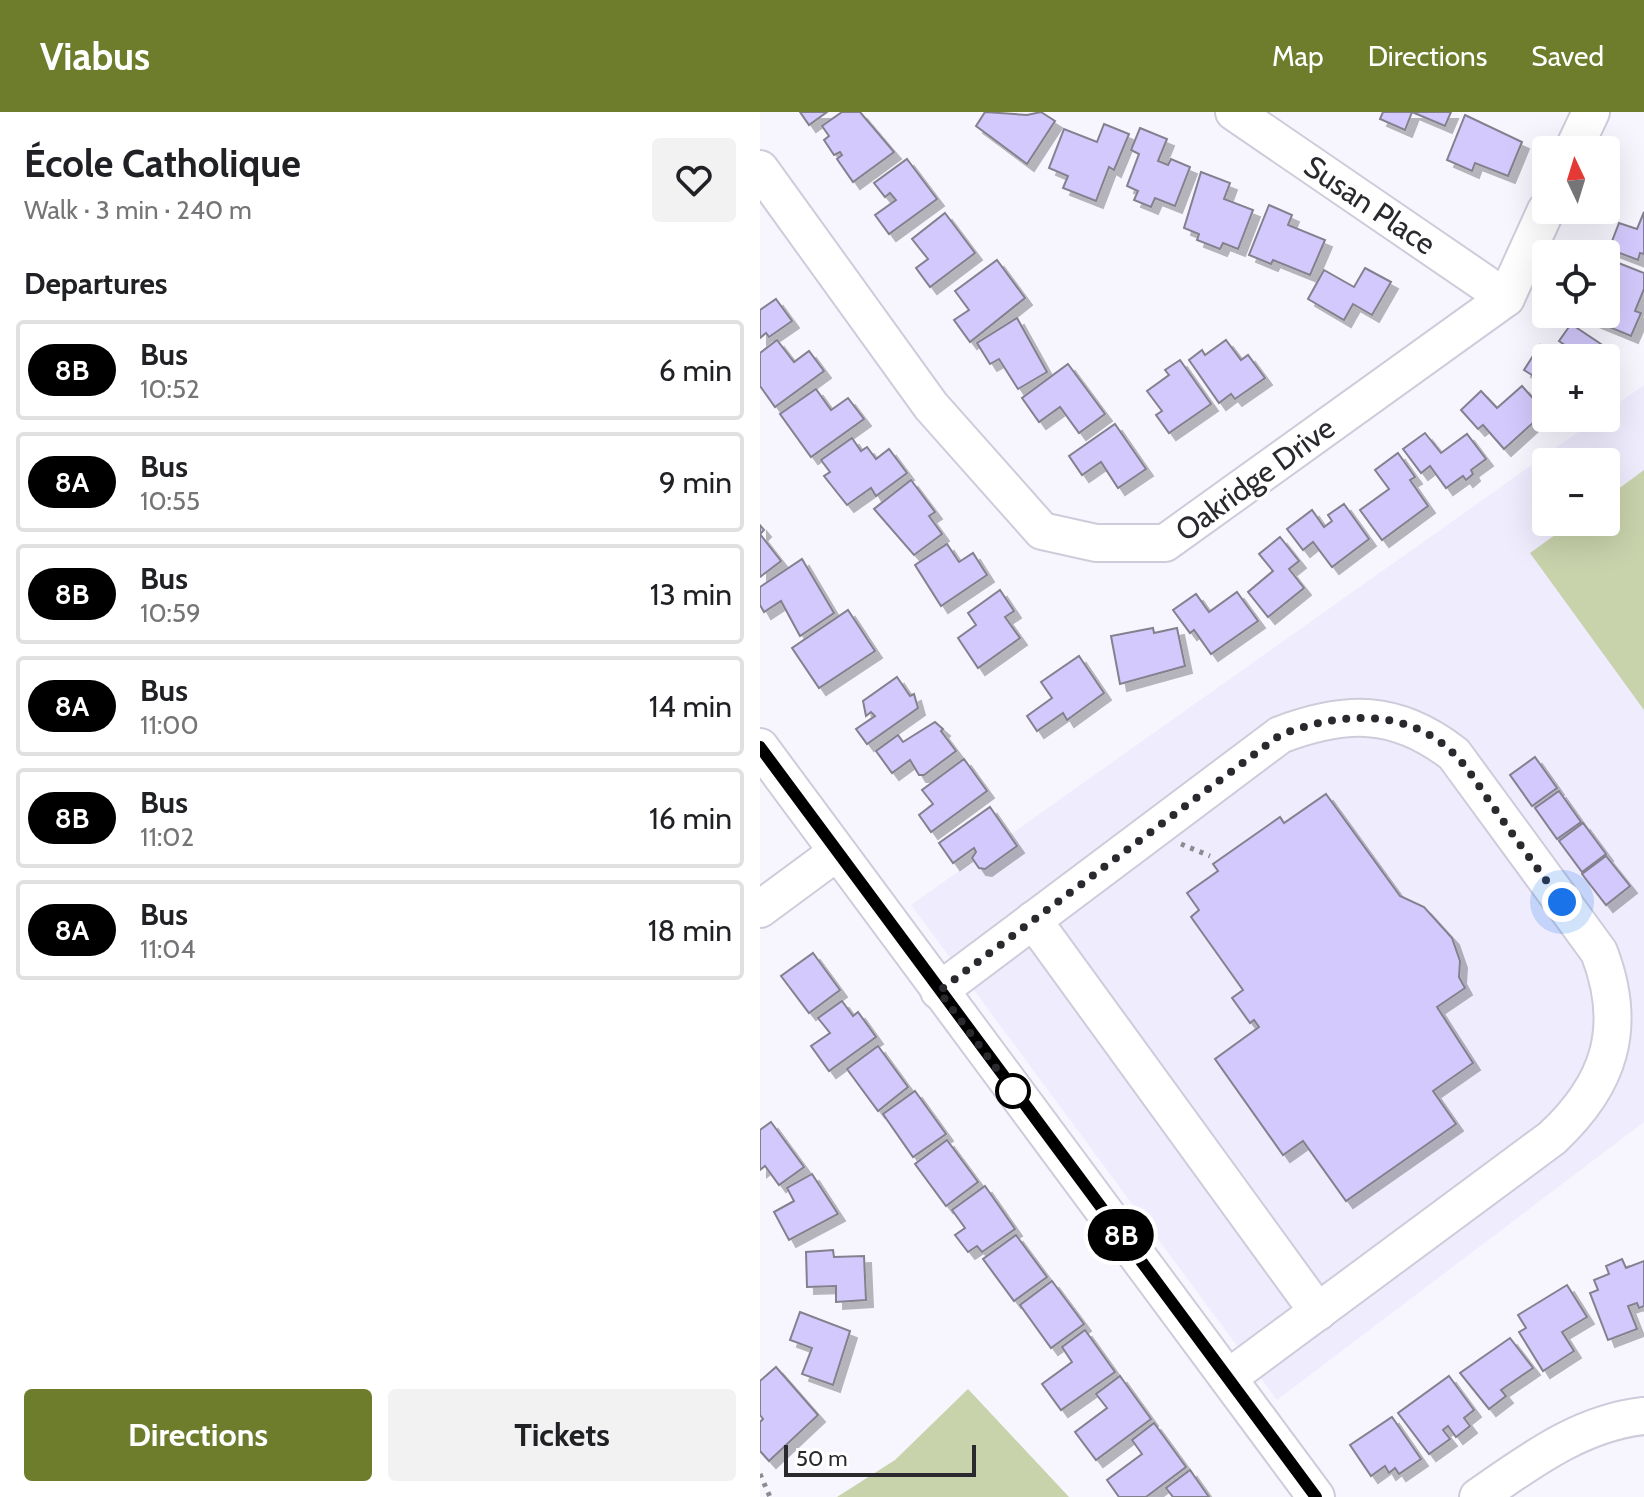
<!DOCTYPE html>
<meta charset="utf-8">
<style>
:root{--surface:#fff;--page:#f2f2f2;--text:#202124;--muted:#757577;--line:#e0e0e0;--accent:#6d7d2b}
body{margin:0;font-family:Cabin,sans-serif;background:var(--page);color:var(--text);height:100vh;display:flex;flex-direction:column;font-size:30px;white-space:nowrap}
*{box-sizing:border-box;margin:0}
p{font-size:26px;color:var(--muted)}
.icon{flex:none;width:44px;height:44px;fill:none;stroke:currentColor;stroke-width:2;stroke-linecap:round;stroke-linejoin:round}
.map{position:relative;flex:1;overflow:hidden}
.drawer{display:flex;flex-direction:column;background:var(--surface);width:760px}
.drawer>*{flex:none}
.badge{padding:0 16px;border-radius:26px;font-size:28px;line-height:52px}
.needle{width:52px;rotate:356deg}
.fabs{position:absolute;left:772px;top:24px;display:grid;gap:16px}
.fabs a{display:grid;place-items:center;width:88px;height:88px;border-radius:8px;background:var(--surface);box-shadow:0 8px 32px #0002;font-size:40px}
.scale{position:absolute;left:24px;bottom:20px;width:192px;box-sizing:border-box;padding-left:8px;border:4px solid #2a292e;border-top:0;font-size:22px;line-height:28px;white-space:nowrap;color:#2a292e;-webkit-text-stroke:6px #fff;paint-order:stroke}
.you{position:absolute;width:40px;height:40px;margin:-20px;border:6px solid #fff;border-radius:50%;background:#1a73e8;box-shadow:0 0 0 12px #1a73e833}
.map>.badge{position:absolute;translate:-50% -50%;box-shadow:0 0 0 4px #fff}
h2{padding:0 24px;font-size:30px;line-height:72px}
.round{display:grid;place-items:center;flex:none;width:84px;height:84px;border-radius:8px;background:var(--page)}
.head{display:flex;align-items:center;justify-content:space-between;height:136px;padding:0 24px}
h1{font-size:38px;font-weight:700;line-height:60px}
.primary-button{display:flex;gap:16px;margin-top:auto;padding:16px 24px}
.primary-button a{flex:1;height:92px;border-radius:8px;background:var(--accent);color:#fff;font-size:32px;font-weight:700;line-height:92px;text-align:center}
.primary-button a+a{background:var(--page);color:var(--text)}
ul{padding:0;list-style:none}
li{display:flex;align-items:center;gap:24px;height:100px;margin:0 16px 12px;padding:0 8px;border:4px solid var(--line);border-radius:8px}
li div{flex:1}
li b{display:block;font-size:30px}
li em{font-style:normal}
li .badge{min-width:88px;font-weight:700;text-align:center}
header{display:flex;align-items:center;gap:48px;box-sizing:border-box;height:112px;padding:0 40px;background:var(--accent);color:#fff}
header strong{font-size:38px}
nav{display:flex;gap:44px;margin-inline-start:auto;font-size:28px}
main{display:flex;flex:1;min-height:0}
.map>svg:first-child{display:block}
</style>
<header>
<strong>Viabus</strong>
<nav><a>Map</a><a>Directions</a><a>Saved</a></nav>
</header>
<main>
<section class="drawer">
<div class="head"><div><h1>École Catholique</h1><p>Walk · 3 min · 240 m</p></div><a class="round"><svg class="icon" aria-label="heart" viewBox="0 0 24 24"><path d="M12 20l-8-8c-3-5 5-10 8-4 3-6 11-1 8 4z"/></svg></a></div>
<h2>Departures</h2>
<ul>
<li><span class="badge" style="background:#000;color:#fff">8B</span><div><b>Bus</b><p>10:52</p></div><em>6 min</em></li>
<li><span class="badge" style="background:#000;color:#fff">8A</span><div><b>Bus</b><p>10:55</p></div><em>9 min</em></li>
<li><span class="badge" style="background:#000;color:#fff">8B</span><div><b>Bus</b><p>10:59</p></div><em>13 min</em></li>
<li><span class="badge" style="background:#000;color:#fff">8A</span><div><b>Bus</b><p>11:00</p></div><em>14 min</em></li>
<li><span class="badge" style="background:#000;color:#fff">8B</span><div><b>Bus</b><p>11:02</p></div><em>16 min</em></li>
<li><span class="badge" style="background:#000;color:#fff">8A</span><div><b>Bus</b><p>11:04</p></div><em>18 min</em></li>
</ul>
<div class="primary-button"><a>Directions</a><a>Tickets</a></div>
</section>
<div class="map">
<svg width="884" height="1385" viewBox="0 0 884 1385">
<defs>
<filter id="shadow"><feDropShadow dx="7" dy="7" stdDeviation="0" flood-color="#0004"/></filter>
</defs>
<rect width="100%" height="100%" fill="#f7f6ff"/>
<path fill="#efecfe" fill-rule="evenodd" d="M884,273V1010L517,1288L151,793L838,306H846V300ZM786,350H846V410H786Z"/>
<g fill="#c8d2ab">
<polygon points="884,358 884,598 770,441 813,410 846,410 846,386"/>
<polygon points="208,1277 309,1385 77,1385 135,1348"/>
</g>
<g fill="#d3c9fc" stroke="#84818f" stroke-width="2" filter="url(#shadow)">
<polygon points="40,0 67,0 49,13"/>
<polygon points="82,0 100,0 134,40 93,70 77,47 82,43 80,40 74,43 64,28 69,24 62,14"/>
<polygon points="225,0 267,3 281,0 295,9 267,52 216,14"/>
<polygon points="623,0 652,0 645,18 620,7"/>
<polygon points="652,0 691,0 685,14"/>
<polygon points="705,3 762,30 748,64 715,51 712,59 687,48"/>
<polygon points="344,12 369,22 354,58 349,55 336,89 303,76 308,64 289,56 304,17 337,30"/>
<polygon points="380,16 407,27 398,49 408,53 411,47 430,55 415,94 395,86 391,95 374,88 378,79 367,74 379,42 371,38"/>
<polygon points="147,47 177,87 129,122 115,103 136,88 130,81 125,85 114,71"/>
<polygon points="441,60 470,71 464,87 493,98 478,137 463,131 460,137 437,128 439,122 424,116"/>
<polygon points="509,93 532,103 528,113 565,128 550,163 513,148 511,152 489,143"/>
<polygon points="884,100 884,142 880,141 878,148 849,137 859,111 877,117"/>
<polygon points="185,101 215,141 170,175 156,156 168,147 152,127"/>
<polygon points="237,148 265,186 210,230 194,208 209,198 195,179"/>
<polygon points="856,150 884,161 884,177 875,199 881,201 871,224 820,203 846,202 846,165"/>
<polygon points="605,156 631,170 612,203 593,192 584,208 548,187 564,158 594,175"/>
<polygon points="16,187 32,209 9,225 6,221 0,226 0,198"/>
<polygon points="257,206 287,260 258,277 239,247 230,252 217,231"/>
<polygon points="811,212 847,236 841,246 786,246 786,272 764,258 780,233 798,245 806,234 799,229"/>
<polygon points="17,228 34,250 49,239 64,259 15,295 0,274 0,241"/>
<polygon points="466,228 481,248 488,243 505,266 475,287 471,282 459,291 429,248 442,238 445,243"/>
<polygon points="420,248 451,292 409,321 396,303 402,299 387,279 409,263 405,258"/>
<polygon points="308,252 345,302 319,321 300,295 279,310 262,286"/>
<polygon points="762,274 785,300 744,337 723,313 718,317 701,298 721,279 737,296"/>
<polygon points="56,277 71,298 88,286 104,307 51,345 20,302"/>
<polygon points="355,312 386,357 358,376 341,350 322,363 309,344"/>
<polygon points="665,321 681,341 707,322 726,347 711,358 713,362 706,368 703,364 686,376 670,354 661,361 643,337"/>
<polygon points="92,326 101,339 107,335 116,347 129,337 147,361 116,384 111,376 87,393 64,364 70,360 61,348"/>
<polygon points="638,341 655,365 650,368 668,394 622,428 600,398 629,377 615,358"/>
<polygon points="151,368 175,400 169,404 182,422 154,443 114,397"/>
<polygon points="584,392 609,427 572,455 553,430 543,438 527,417 552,398 564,415 572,409 568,403"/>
<polygon points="0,413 4,418 0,422 21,449 0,465"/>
<polygon points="520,425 539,449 529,457 544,476 508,505 488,480 513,459 499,442"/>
<polygon points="187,432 199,450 213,441 227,463 181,494 155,453"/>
<polygon points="42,447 74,501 40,524 21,489 4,500 0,493 0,475"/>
<polygon points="240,478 254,499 245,505 260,526 218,556 198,526 216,513 208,501"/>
<polygon points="477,480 498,509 451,542 434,518 430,521 413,498 436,482 449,500"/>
<polygon points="88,498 115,539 59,576 32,536"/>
<polygon points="393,516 394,521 417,516 425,554 360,572 351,524"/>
<polygon points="319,544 344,581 307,608 303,601 277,619 267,604 292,586 281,570"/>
<polygon points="137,565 150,584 154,582 158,596 107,632 96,617 115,604 111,600 106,604 103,589"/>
<polygon points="175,610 183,617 181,619 196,639 164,663 159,663 150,648 132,661 116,639 138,623 143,630"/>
<polygon points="775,645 797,676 772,694 750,663"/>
<polygon points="204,647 227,679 171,720 159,703 173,692 162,678"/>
<polygon points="799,679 821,710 797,727 775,696"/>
<polygon points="566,682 640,784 664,795 692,826 700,849 699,865 705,876 677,895 713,951 673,979 696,1012 586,1089 543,1029 523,1043 455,947 499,915 494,908 490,911 472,886 483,878 431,805 439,798 427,781 458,759 453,752 520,705 524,711"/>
<polygon points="230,695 257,734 225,757 219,756 212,746 216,740 214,736 193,751 179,731"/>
<polygon points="823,711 846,742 822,760 799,729"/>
<polygon points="846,744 870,774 846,793 822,762"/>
<polygon points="53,841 80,878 49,901 21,864"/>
<polygon points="82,889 93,904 98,900 116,925 69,959 51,934 70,921 58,906"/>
<polygon points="118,934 148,975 118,999 87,957"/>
<polygon points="155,979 186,1022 153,1045 123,1002"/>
<polygon points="11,1010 44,1055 19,1073 5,1054 0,1058 0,1018"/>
<polygon points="187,1028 218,1070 186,1094 155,1052"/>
<polygon points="52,1062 78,1102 29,1128 14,1100 34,1089 27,1076"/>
<polygon points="225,1074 255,1117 222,1140 217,1134 208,1140 195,1123 205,1116 192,1098"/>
<polygon points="256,1123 287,1165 254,1189 223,1147"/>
<polygon points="73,1138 74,1145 104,1144 106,1188 76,1190 76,1174 47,1175 46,1140"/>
<polygon points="862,1147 866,1156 884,1149 884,1194 879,1196 877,1191 868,1194 877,1217 848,1228 830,1181 838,1178 834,1168 849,1162 846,1154"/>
<polygon points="292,1169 324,1212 291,1236 260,1193"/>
<polygon points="807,1173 827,1205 802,1220 814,1239 783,1259 759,1220 766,1216 758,1203"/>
<polygon points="40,1200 90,1219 73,1273 42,1262 52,1236 30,1228"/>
<polygon points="325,1218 355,1260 301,1298 282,1272 312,1250 302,1235"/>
<polygon points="750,1226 773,1256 741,1278 746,1284 729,1297 700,1261"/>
<polygon points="16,1255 58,1303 9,1349 0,1339 0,1310 3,1307 0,1303 0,1269"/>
<polygon points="360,1264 391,1307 336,1348 315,1320 347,1296 336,1282"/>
<polygon points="689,1264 714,1298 704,1306 710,1314 696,1325 688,1314 683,1318 690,1327 669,1342 638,1301"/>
<polygon points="632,1305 661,1347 639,1362 635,1356 629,1361 625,1354 611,1364 590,1333"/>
<polygon points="394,1311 426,1355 386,1385 359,1385 347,1368 382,1342 372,1328"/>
<polygon points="430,1358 449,1385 413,1385 406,1376"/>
</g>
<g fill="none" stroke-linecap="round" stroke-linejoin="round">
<g stroke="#ceccda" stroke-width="40">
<g id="minor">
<polyline points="474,0 746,186"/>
<polyline points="813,38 831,0"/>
<polyline points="0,57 171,294 282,419 336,431 405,431 746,186 786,98"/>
<polyline points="0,635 556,1385"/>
<polyline points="0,797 76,741"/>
<polyline points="273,808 558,1200"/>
<path d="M179,879L520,623C586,598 636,597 694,642L839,840C868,915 850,972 792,1026L468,1266"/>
<path d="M718,1385C770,1349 820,1311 884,1304"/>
</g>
</g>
<g stroke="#8c8b92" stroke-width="5" stroke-dasharray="4 6" stroke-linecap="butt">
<polyline points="421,732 450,744"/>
<polyline points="0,1362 10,1385"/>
</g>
<use href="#minor" stroke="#fff" stroke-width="36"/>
</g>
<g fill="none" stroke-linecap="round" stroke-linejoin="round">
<g stroke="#fff" stroke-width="18">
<polyline id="line" points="0,635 556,1385"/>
</g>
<use href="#line" stroke="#000" stroke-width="12"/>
<path stroke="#2a292e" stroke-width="8" stroke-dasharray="0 14.4" d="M253,979L179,879L520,623C577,601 645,594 693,641C709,656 721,678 734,696C756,727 779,759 802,790"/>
</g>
<circle fill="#fff" stroke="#000" stroke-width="4" cx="253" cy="979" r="16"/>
<g text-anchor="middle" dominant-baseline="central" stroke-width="6" stroke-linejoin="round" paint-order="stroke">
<g font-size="30" fill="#2a292e" stroke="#fff">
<text transform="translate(610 93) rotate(34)">Susan Place</text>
<text transform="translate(495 367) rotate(-36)">Oakridge Drive</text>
</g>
</g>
</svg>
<div class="fabs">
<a><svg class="needle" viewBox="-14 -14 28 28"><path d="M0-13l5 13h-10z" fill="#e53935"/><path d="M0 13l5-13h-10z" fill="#757577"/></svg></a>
<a><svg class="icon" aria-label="locate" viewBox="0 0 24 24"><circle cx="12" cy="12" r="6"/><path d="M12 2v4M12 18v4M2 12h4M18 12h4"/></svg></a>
<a>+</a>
<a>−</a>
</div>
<div class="scale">50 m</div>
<div class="you" style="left:802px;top:790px"></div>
<b class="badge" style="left:361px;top:1123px;background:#000;color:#fff">8B</b>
</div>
</main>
